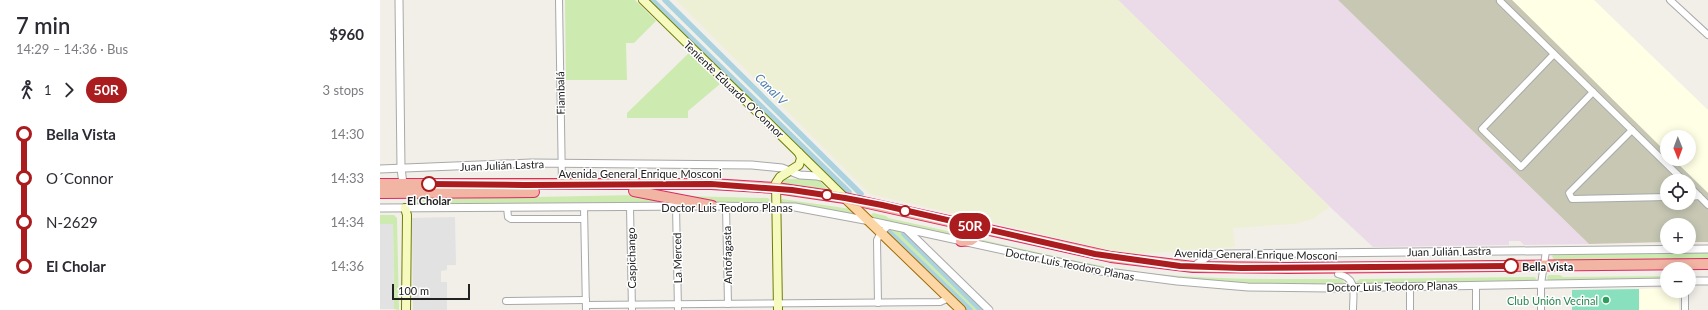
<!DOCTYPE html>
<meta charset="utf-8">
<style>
:root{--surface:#fff;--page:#f7f7f7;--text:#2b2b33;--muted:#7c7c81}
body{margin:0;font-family:Lato,sans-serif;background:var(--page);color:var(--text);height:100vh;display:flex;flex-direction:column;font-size:15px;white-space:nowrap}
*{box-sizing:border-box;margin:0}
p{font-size:13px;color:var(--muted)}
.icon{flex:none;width:22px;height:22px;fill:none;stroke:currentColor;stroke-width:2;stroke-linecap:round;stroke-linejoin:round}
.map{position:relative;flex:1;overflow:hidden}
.drawer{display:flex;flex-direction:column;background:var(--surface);width:380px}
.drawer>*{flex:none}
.badge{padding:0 8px;border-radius:13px;font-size:14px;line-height:26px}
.needle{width:26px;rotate:179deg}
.buttons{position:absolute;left:1280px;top:130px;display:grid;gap:8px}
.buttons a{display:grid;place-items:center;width:36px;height:36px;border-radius:50%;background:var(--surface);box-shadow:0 2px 10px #0003;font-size:20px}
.scale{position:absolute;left:12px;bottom:10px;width:78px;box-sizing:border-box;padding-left:4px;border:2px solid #222;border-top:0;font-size:11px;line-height:14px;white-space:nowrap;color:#222;-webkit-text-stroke:3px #fff;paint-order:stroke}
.map>.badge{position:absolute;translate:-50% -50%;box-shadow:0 0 0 2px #fff}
.legs{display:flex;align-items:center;gap:6px;height:44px;padding:0 16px;font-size:13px}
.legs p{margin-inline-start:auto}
.headline{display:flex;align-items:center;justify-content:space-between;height:68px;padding:0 16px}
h1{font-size:22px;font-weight:600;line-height:30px}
ul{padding:0 16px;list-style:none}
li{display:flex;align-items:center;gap:14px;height:44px;font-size:15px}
li i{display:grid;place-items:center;width:6px;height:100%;margin:0 5px;background:currentColor}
li i::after{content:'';width:10px;height:10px;margin:-5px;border:3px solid;border-radius:50%;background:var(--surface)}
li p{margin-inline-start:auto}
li:first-child i{background:linear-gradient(#0000 50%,currentColor 0)}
li:last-child i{background:linear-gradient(currentColor 50%,#0000 0)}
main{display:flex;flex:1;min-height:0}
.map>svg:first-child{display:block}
</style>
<main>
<section class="drawer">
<div class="headline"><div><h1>7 min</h1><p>14:29 – 14:36 · Bus</p></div><b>$960</b></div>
<div class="legs"><svg class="icon" aria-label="walk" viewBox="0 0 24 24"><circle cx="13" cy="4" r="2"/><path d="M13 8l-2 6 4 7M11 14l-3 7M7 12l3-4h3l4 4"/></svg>1<svg class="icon" aria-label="forward" viewBox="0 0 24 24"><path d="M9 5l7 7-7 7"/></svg><b class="badge" style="background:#ab1c1f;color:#fff">50R</b><p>3 stops</p></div>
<ul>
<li><i style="color:#ab1c1f"></i><b>Bella Vista</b><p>14:30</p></li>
<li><i style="color:#ab1c1f"></i><span>O´Connor</span><p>14:33</p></li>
<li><i style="color:#ab1c1f"></i><span>N-2629</span><p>14:34</p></li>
<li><i style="color:#ab1c1f"></i><b>El Cholar</b><p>14:36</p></li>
</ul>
</section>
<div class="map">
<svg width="1328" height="310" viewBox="0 0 1328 310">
<rect width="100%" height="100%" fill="#f2efe9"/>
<polygon fill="#ebdbe8" points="738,0 958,0 1209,244 1144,245 1140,241 1129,241 1129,245 993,247 950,207"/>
<g fill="#ffffe5">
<polygon points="1132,0 1214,0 1328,110 1328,193 1293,159 1309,159 1309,137 1287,137 1287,153"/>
<polygon points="1287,288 1287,291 1299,292 1299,310 1259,310 1259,289"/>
</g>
<path fill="#c7c7b4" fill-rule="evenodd" d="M958,0H1132L1287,153V159H1293L1328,193V242H1309V225H1287V242L1209,244ZM1287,181H1309V203H1287Z"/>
<polygon fill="#eef0d5" points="296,0 738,0 950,207 933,219 915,224 853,228 855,247 756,254 733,251 490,194"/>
<g fill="#cdebb0">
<polygon points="185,0 255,0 276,21 254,43 246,43 247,80 186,80"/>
<polygon points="309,53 340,84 308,111 308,118 247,118 247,113"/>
<polygon points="405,179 436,179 439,180 448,190 436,190 434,188 403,184 403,180"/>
<polygon points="255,195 317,204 32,204 28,200 30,197 42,196 45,199"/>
<polygon points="301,196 388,198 390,200 387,203 333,203"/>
<polygon points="402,199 471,209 473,213 472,214 403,204 400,201"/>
<polygon points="493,213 506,216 508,218 590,236 590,239 493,219 491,215"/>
<polygon points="0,215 14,215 17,218 19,310 14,309 13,225 12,224 0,224"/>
<polygon points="511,229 526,233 605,310 584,310 507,234 507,231"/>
<path d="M599,239C657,252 716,267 775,274C837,280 899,279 961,279L966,284L965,285H873L749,274L596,242Z"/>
<polygon points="1328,252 1328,259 1174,261 1172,256 1175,254"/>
<polygon points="1169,275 1180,275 1183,277 1287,276 1287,280 1168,281 1167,277"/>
<polygon points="1154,277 1156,278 1155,281 977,284 976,282 980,279"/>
</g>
<polygon fill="#88e0be" points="1259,289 1259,310 1192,310 1192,290"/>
<g fill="#e2e2e2">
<polygon points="75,217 76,265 67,265 67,270 61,271 61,282 67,282 67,310 33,310 32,218"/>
<polygon points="0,224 12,224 13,225 14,309 0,309"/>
</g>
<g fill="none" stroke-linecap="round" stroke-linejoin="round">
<g stroke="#aad3df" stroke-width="5.5">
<polyline points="272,0 469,192"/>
<polyline points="285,0 481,194"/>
<polyline points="510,233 590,310"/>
<polyline points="524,234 601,310"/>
</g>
<g stroke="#a9a9a9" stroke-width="8">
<g id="minor">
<polyline points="179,0 182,185"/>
<polyline points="1290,0 1328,35"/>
<polyline points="1120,1 1304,181"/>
<polyline points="1174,54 1102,129 1141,167 1213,92"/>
<polyline points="1252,130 1189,193 1192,199 1287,197"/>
<polyline points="1309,186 1328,205"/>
<polyline points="1309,197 1319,196"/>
<polyline points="296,206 298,310"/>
<polyline points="346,206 348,304"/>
<polyline points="127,207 128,217 131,219 204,219"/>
<polyline points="204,207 206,310"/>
<polyline points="250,207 252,310"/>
<path d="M958,274C978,278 973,293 973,310"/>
<polyline points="1096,285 1096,310"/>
<polyline points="1030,286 1030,310"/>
<polyline points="1305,291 1305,310"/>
<polyline points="126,301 206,300"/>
<polyline points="498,303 497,240 500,234 509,225"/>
<polyline points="206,305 560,302 569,298"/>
<polyline points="1161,310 1161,284 1166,251"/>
</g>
</g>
<g stroke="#a9a9a9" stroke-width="9">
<g id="tertiary">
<polyline points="19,0 21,168 23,184"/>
<polyline points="0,169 151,163 372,165 402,168 420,175 437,176 444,178"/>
<polyline points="329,206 415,207 490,221 720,271 797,281 868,287 949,288 1287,282"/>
<polyline points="0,208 317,206"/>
<polyline points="526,229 609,310"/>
<polyline points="813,267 830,255 842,254 1328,249"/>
<polyline points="1309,281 1328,281"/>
</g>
</g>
<g stroke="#707d05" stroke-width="10">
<g id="secondary">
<polyline points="263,0 465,198"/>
<polyline points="25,208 27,215 26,310"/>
<polyline points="398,310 396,183 400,177 419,165 421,158 419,153"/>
</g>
</g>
<g stroke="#a06b00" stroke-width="11">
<polyline id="primary" points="465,198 581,310"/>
</g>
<g stroke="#dc2a67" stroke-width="12">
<g id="trunk">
<polyline points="0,184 331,184 396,188 465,198 731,257 813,267 908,268 1328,264"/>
<polyline points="254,191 332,206"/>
<polyline points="0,193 154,192"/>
<polyline points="581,241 591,240 599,234"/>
</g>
</g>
<use href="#minor" stroke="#fff" stroke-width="6"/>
<use href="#tertiary" stroke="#fff" stroke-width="7"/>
<use href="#secondary" stroke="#f7fabf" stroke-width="8"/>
<use href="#primary" stroke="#fcd6a4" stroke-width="9"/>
<use href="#trunk" stroke="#f2b4a3" stroke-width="10"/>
</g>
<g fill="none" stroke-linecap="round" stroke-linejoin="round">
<g stroke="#fff" stroke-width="9">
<polyline id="line-1" points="49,184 144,185 331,184 412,190 465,198 502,205 715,254 800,266 861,268 1131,266"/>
</g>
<use href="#line-1" stroke="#ab1c1f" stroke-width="6"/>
</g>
<g fill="#fff" stroke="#ab1c1f" stroke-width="2">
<circle cx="49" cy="184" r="7"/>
<circle cx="447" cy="195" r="5"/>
<circle cx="525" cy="211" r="5"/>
<circle cx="1131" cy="266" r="7"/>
</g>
<circle fill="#2e9e5b" stroke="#fff" stroke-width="1.5" cx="1226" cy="300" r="4"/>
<g text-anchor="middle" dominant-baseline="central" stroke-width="3" stroke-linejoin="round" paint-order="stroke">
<g font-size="11" fill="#222" stroke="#fff">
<text transform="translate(354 89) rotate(44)">Teniente Eduardo O'Connor</text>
<text transform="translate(180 93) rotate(-91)">Fiambalá</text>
<text transform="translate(122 165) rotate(-2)">Juan Julián Lastra</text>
<text x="260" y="173">Avenida General Enrique Mosconi</text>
<text x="347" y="207">Doctor Luis Teodoro Planas</text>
<text transform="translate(1069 251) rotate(-1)">Juan Julián Lastra</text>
<text transform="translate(876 254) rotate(1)">Avenida General Enrique Mosconi</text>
<text transform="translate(347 255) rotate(-91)">Antofagasta</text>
<text transform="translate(251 258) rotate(-91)">Caspichango</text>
<text transform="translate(297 258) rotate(-91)">La Merced</text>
<text transform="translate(690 264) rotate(11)">Doctor Luis Teodoro Planas</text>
<text transform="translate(1012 286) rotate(-1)">Doctor Luis Teodoro Planas</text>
</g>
<g font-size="11" font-weight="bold" fill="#222" stroke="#fff">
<text x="49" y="200">El Cholar</text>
<text x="1142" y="266" text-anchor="start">Bella Vista</text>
</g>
<g font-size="11" fill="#27864d" stroke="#fff" text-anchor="end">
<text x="1218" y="300">Club Unión Vecinal</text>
</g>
<g font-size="12" font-style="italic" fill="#4a7aab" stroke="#fff">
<text transform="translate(391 89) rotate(45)">Canal V</text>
</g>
</g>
</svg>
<div class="buttons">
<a><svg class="needle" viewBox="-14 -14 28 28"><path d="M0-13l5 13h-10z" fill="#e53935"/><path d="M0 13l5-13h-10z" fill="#7c7c81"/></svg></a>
<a><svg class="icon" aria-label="locate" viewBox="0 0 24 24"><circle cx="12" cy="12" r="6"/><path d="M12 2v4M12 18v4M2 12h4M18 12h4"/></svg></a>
<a>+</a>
<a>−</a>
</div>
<div class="scale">100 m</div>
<b class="badge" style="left:590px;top:226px;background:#ab1c1f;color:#fff">50R</b>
</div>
</main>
